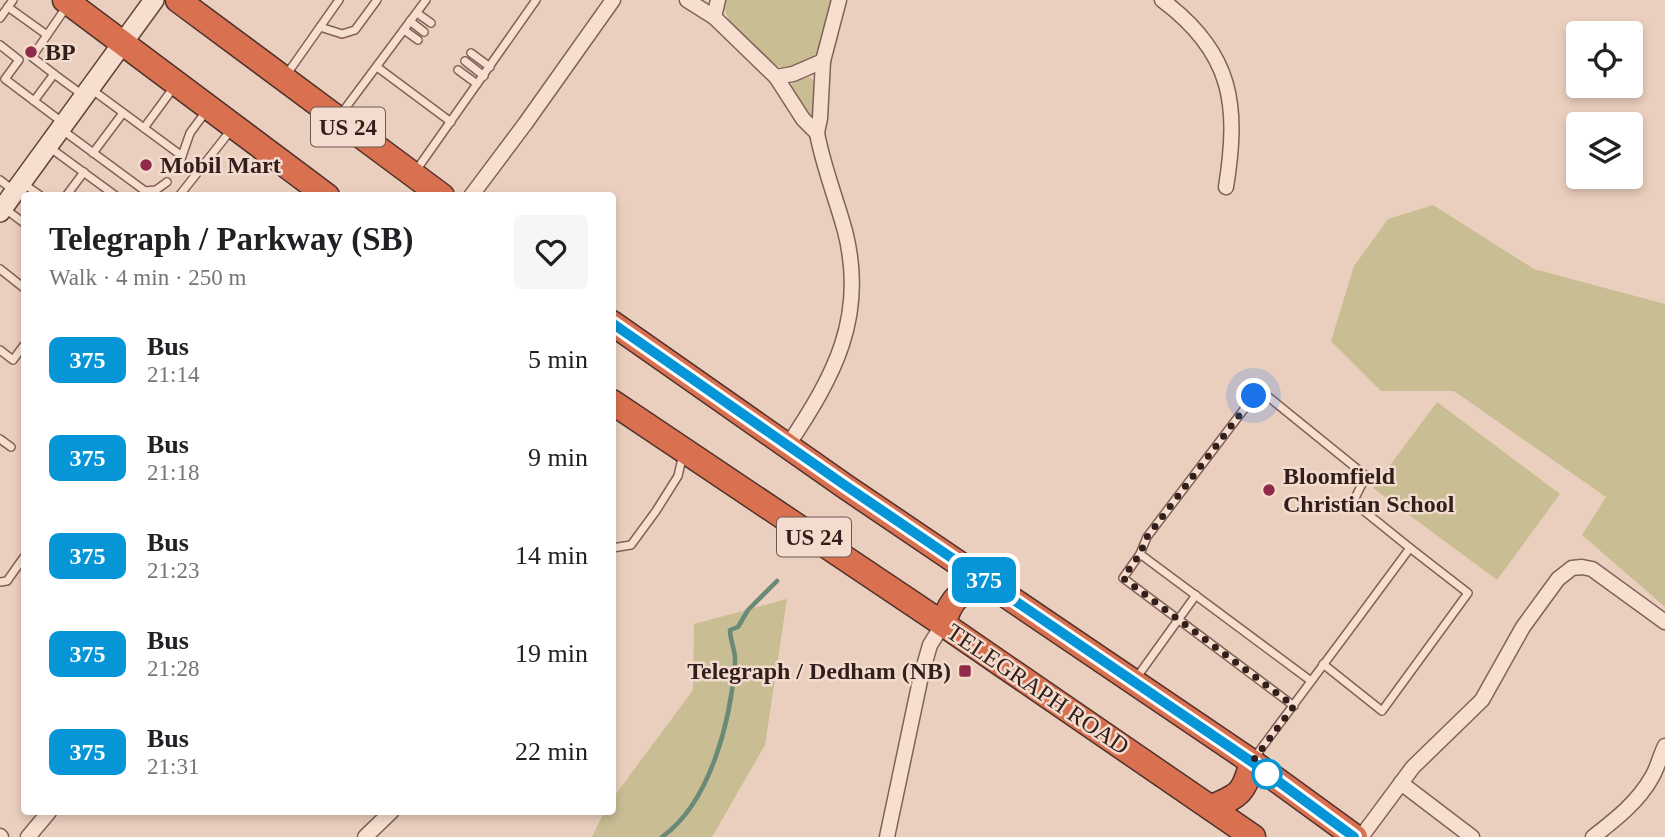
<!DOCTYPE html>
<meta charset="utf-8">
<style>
:root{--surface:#fff;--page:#f6f6f6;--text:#202124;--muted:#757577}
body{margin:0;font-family:"Times New Roman",serif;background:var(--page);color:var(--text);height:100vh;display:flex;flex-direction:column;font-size:26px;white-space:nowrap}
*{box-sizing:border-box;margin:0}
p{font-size:23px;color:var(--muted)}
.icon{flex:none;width:38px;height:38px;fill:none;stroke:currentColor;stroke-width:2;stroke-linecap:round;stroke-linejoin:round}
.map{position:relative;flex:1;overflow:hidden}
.sheet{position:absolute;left:21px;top:192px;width:595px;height:623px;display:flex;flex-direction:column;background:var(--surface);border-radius:7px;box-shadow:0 4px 10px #0003}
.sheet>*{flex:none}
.badge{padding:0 14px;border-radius:10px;font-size:24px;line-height:46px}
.controls{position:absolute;left:1566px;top:21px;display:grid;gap:14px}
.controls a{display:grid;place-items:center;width:77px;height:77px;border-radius:7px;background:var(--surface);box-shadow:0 4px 10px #0003;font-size:35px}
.you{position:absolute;width:35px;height:35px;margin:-18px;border:5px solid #fff;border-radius:50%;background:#1a73e8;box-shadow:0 0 0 10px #1a73e833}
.map>.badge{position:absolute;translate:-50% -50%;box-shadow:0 0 0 4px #fff}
.round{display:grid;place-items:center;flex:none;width:74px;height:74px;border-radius:7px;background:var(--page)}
.overview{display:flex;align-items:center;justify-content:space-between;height:119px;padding:0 28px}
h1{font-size:33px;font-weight:800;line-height:52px}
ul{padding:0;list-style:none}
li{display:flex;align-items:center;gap:21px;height:98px;padding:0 28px}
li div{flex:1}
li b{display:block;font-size:26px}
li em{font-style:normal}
li .badge{min-width:77px;font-weight:700;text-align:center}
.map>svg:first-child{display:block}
</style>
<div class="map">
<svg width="1665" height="837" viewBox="0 0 1665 837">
<rect width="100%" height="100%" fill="#ebcfbe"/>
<g fill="#c8bd93">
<polygon points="726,0 834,0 819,51 806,64 785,69 774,64 730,22 725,11"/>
<polygon points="809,77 815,82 814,121 811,123 791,87 793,81"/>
<polygon points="1433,205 1534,269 1665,304 1665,607 1582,535 1606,497 1454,391 1381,391 1331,341 1354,266 1388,219"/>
<polygon points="1437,402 1560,494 1497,580 1373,488"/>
<polygon points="787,599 765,745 712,837 592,837 604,812 612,812 613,798 693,690 694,624"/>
</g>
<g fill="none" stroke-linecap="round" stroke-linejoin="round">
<path stroke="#698a77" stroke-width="4.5" d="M662,837C711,802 731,719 735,662C736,651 730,641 730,630L738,627L748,610L777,581"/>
<g stroke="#826158" stroke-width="10">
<g id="lane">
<polyline points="8,7 47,35"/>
<polyline points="417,13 431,23"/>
<polyline points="0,18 13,0"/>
<polyline points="410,21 424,32"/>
<polyline points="320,27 342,34 355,30 377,0"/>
<polyline points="404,30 418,40"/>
<polyline points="0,45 19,60 5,79 62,122"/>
<polyline points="471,53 490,67"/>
<polyline points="465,61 484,76"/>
<polyline points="377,67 451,122"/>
<polyline points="458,70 477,84"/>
<polyline points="54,74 32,57 67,6"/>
<polyline points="287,74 339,0"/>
<polyline points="91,89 182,156 190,133 207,110"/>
<polyline points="34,101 54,74 84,96"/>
<polyline points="341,114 426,0"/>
<polyline points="144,128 174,87"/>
<polyline points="61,129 145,191 156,190 167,182"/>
<polyline points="49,147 116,196"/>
<polyline points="93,153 123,113"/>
<polyline points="178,167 182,156"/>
<polyline points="415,172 536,0"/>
<polyline points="0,180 14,191"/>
<polyline points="21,182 41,196"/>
<polyline points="66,196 84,172"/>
<polyline points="179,196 231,130"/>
<polyline points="4,208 24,223"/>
<polyline points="0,269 24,288"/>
<polyline points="0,350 13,360 24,345"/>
<polyline points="0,439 11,447"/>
<polyline points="612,548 631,545 656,511 678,476 683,454"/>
<polyline points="1140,554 1311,681"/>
<polyline points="0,582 7,581 24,557"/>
<polyline points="1323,664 1382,711 1468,593 1410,548"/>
<polyline points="1137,677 1196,595"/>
<path d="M1254,758C1306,689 1358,618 1410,548L1353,502L1366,476L1266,395L1254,396L1147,537L1140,554L1123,578L1294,706"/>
</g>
</g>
<g stroke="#826158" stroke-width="17">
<g id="street">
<polyline points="687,0 714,17"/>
<polyline points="718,0 714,17 776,77 803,119 817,133"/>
<path d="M1162,0C1233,53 1239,105 1226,187"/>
<polyline points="776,77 793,74 823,61"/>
<polyline points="471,196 525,124 613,0"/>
<path d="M788,445C834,376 867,317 845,231C836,198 823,166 817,133L820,118L823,61L839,0"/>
<polyline points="1401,783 1472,837"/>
<polyline points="0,836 1,837"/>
<polyline points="28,837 49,812"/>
<polyline points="365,837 391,812"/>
<polyline points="887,837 921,676 930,645 943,624"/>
<polyline points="1361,837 1413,767 1482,700 1523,627 1558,579 1572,568 1582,567 1592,569 1665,622"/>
<path d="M1593,837C1616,819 1638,802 1652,777C1658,767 1660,756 1665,746"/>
</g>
</g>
<g stroke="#64423b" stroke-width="22">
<polyline id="secondary" points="0,212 154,0"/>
</g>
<g stroke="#50312c" stroke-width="27">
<g id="highway">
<polyline points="65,0 327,196"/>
<polyline points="178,0 442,196"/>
<polyline points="612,323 846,487 1252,762 1355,837"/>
<polyline points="612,402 943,624 1253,837"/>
<path d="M943,624C952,596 960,592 986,582"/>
<path d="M1212,807C1241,795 1244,792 1252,762"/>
</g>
</g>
<use href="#lane" stroke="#f7dfd0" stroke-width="7"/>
<use href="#street" stroke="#f7dfd0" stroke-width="14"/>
<use href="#secondary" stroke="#f7dfd0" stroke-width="19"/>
<use href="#highway" stroke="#d97150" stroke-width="24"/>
</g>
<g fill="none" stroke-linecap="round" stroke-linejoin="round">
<g stroke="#fff" stroke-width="16">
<polyline id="line" points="612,323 846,486 1252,762 1354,837"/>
</g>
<use href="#line" stroke="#0696d7" stroke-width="10"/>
<polyline stroke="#321f1c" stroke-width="7" stroke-dasharray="0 12.6" points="1254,396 1147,537 1140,554 1123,578 1294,706 1252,762 1267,774"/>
</g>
<g fill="#8f2a4b" stroke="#f3dccd" stroke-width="2.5">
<circle cx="31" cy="52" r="7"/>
<circle cx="146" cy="165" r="7"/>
<circle cx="1269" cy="490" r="7"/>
<rect x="958" y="664" width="14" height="14" rx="3.5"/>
</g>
<circle fill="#fff" stroke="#0696d7" stroke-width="3.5" cx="1267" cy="774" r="14"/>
<g text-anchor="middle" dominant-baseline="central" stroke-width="5" stroke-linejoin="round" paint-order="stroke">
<g fill="#f3dccd" stroke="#6c5851" stroke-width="2">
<rect x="311" y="107.5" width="74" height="39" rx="5"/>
<rect x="777" y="517.5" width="74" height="39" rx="5"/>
</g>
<g font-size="23" font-weight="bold" fill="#321f1c">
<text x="348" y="127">US 24</text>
<text x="814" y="537">US 24</text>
</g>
<g font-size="24" font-weight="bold" fill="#321f1c" stroke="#f3dccd" text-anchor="start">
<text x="45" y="52">BP</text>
<text x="160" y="165">Mobil Mart</text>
<text x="1283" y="476">Bloomfield<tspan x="1283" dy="28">Christian School</tspan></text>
<text x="951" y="671" text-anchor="end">Telegraph / Dedham (NB)</text>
</g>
<g font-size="24" fill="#321f1c" stroke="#f3dccd">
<text transform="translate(1038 689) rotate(34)">TELEGRAPH ROAD</text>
</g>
</g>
</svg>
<div class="controls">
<a><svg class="icon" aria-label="locate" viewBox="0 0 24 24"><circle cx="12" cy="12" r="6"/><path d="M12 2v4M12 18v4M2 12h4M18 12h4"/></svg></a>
<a><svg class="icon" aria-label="layers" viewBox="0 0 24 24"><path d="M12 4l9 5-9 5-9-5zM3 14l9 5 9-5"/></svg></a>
</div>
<div class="you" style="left:1254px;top:396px"></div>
<b class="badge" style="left:984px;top:580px;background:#0696d7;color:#fff">375</b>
<section class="sheet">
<div class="overview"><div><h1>Telegraph / Parkway (SB)</h1><p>Walk · 4 min · 250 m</p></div><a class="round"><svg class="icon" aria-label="heart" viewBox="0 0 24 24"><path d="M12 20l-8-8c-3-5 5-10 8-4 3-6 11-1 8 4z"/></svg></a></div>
<ul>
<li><span class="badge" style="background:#0696d7;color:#fff">375</span><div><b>Bus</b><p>21:14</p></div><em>5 min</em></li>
<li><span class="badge" style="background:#0696d7;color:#fff">375</span><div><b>Bus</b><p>21:18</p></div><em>9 min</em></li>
<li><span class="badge" style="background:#0696d7;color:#fff">375</span><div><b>Bus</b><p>21:23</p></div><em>14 min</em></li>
<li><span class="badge" style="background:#0696d7;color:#fff">375</span><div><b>Bus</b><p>21:28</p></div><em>19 min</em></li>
<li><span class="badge" style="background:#0696d7;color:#fff">375</span><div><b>Bus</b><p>21:31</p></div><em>22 min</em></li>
</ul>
</section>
</div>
